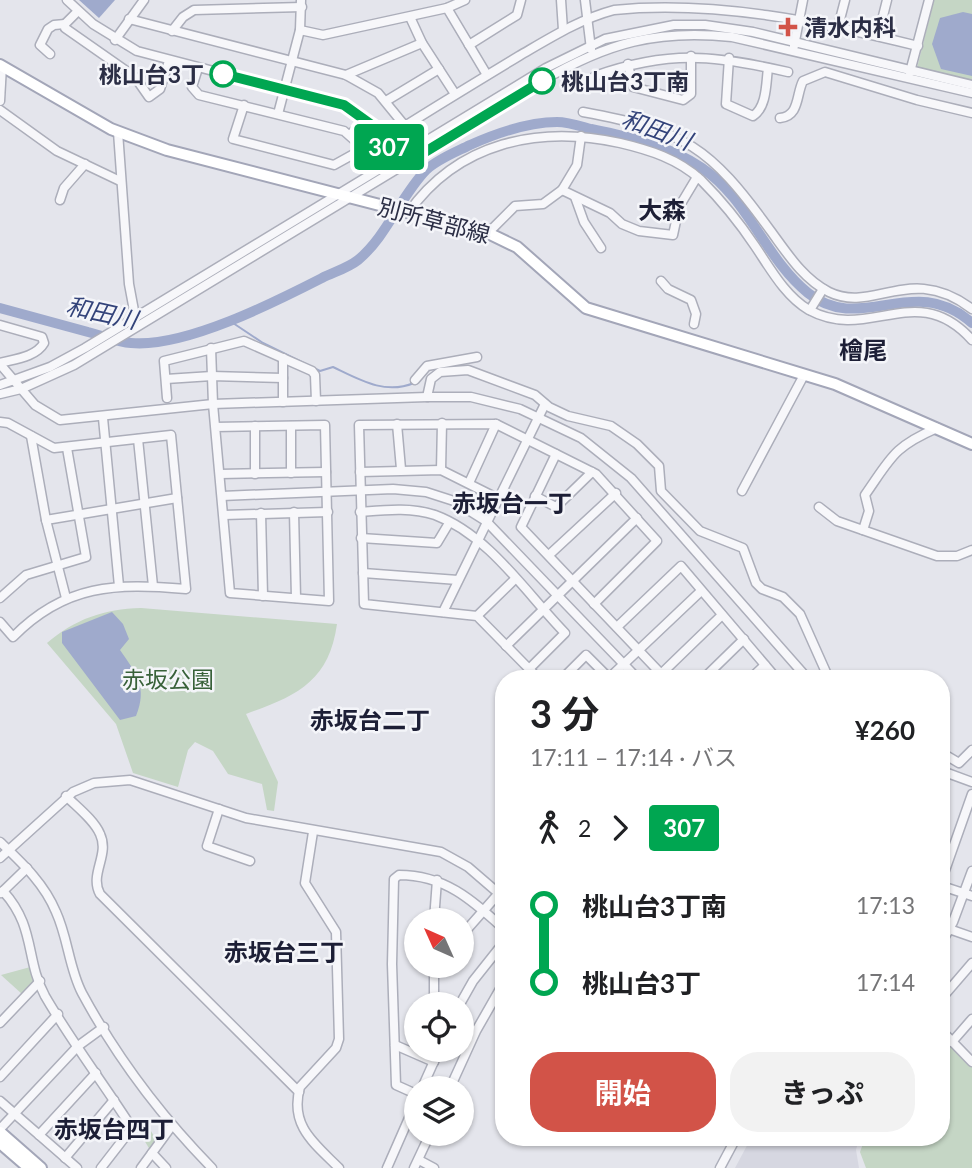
<!DOCTYPE html>
<html lang="ja">
<meta charset="utf-8">
<style>
:root{--surface:#fff;--page:#f2f2f2;--text:#202124;--muted:#757577;--accent:#d25348}
body{margin:0;font-family:Lato,"Noto Sans JP",sans-serif;background:var(--page);color:var(--text);height:100vh;display:flex;flex-direction:column;font-size:26px;white-space:nowrap}
*{box-sizing:border-box;margin:0}
p{font-size:23px;color:var(--muted)}
.icon{flex:none;width:38px;height:38px;fill:none;stroke:currentColor;stroke-width:2;stroke-linecap:round;stroke-linejoin:round}
.map{position:relative;flex:1;overflow:hidden}
.sheet{position:absolute;left:495px;top:670px;width:455px;height:476px;display:flex;flex-direction:column;background:var(--surface);border-radius:28px;box-shadow:0 2px 5px #0004}
.sheet>*{flex:none}
.badge{padding:0 14px;border-radius:5px;font-size:24px;line-height:46px}
.needle{width:46px;rotate:315deg}
.buttons{position:absolute;left:404px;top:908px;display:grid;gap:14px}
.buttons a{display:grid;place-items:center;width:70px;height:70px;border-radius:50%;background:var(--surface);box-shadow:0 2px 5px #0004;font-size:35px}
.map>.badge{position:absolute;translate:-50% -50%;box-shadow:0 0 0 4px #fff}
.legs{display:flex;align-items:center;gap:10px;height:77px;padding:0 35px;font-size:23px}
.legs p{margin-inline-start:auto}
.overview{display:flex;align-items:center;justify-content:space-between;height:119px;padding:0 35px}
h1{font-size:38px;font-weight:700;line-height:52px}
.cta{display:flex;gap:14px;margin-top:auto;padding:14px 35px}
.cta a{flex:1;height:80px;border-radius:28px;background:var(--accent);color:#fff;font-size:28px;font-weight:700;line-height:80px;text-align:center}
.cta a+a{background:var(--page);color:var(--text)}
ul{padding:0 35px;list-style:none}
li{display:flex;align-items:center;gap:24px;height:77px;font-size:26px}
li i{display:grid;place-items:center;width:10px;height:100%;margin:0 9px;background:currentColor}
li i::after{content:'';width:18px;height:18px;margin:-9px;border:5px solid;border-radius:50%;background:var(--surface)}
li p{margin-inline-start:auto}
li:first-child i{background:linear-gradient(#0000 50%,currentColor 0)}
li:last-child i{background:linear-gradient(currentColor 50%,#0000 0)}
.map>svg:first-child{display:block}
</style>
<div class="map">
<svg width="972" height="1168" viewBox="0 0 972 1168">
<rect width="100%" height="100%" fill="#e4e5ec"/>
<polygon fill="#d6d7e1" points="751,1138 859,1138 856,1150 859,1168 735,1168"/>
<g fill="#c5d6c5">
<polygon points="934,0 972,0 972,80 917,68"/>
<path d="M141,608L337,624C329,682 296,696 246,714L278,782L274,811L267,810L262,784L228,774L213,751L195,742L188,750L178,787L133,773L116,724L47,643C75,619 104,609 141,608Z"/>
<polygon points="34,966 36,980 22,994 1,975"/>
<polygon points="942,1036 972,1067 972,1168 866,1168 860,1152 865,1138 942,1138"/>
<polygon points="146,1123 157,1141 150,1150 137,1128"/>
</g>
<g fill="#9faacc">
<polygon points="79,0 115,0 99,18"/>
<polygon points="963,12 972,14 972,76 941,69 932,44 940,18"/>
<path d="M112,612L123,624L129,639L120,650C136,673 148,687 136,716L120,720L62,643V632Z"/>
</g>
<g fill="none" stroke-linecap="round" stroke-linejoin="round">
<path stroke="#9faacc" stroke-width="2" d="M230,321L263,343L320,371L333,367C360,380 385,395 414,383"/>
<path stroke="#9faacc" stroke-width="10" d="M0,308C29,316 58,324 88,332C101,335 117,342 131,343C185,348 275,302 322,278C334,272 348,268 358,260C387,236 400,197 426,170C438,159 456,152 470,145C497,133 527,122 557,122C568,122 580,126 591,129C630,137 668,145 702,168C748,199 765,258 808,293C861,336 914,271 972,323"/>
<g stroke="#acaeba" stroke-width="11">
<g id="minor">
<polyline points="67,0 93,24 137,51 343,105 376,128 398,161"/>
<polyline points="561,0 563,30"/>
<polyline points="585,0 591,49"/>
<polyline points="447,8 487,75"/>
<polyline points="78,11 65,24 65,28 135,77 149,97 160,89 169,61"/>
<polyline points="410,17 422,43 455,94"/>
<path d="M129,19L346,75L378,93L405,126C443,102 481,79 519,56C550,38 580,19 614,10C714,0 821,22 918,46"/>
<polyline points="838,27 845,0"/>
<polyline points="300,30 323,35 447,8 465,0"/>
<polyline points="172,31 183,17 194,10 302,7"/>
<polyline points="878,36 887,0"/>
<polyline points="115,40 144,0"/>
<polyline points="469,45 517,15 521,0"/>
<polyline points="794,46 803,0"/>
<polyline points="50,54 40,45 48,29 54,25 65,24"/>
<path d="M729,58L726,104L753,116C767,107 766,83 768,68"/>
<polyline points="628,64 633,87 683,100 691,94 691,56"/>
<polyline points="198,68 192,87 199,95 344,131 361,146 361,150 334,165 233,139 244,105"/>
<polyline points="910,72 929,0"/>
<polyline points="346,75 422,43"/>
<path d="M595,76C669,50 713,55 788,72"/>
<polyline points="0,101 2,66"/>
<polyline points="386,101 439,69"/>
<polyline points="0,110 57,151 120,181"/>
<path d="M583,112C686,131 709,146 770,230C787,253 803,279 829,292C874,314 910,262 972,309"/>
<polyline points="278,114 300,30 301,0"/>
<path d="M780,118C800,116 796,94 803,81L825,72L917,100L972,113"/>
<polyline points="118,132 129,284 135,316"/>
<polyline points="350,135 365,119"/>
<polyline points="581,136 577,165 562,190 610,213 622,224 639,231 673,235 679,207 697,177"/>
<polyline points="575,197 584,222 601,248"/>
<polyline points="60,200 64,188 85,164"/>
<path d="M408,213C458,142 539,125 620,143C650,150 678,159 701,180C721,200 739,222 755,246C770,268 785,296 809,310C870,343 916,278 972,340"/>
<polyline points="488,233 515,206 543,204 562,190"/>
<polyline points="661,281 668,289 691,300 696,314 694,324"/>
<polyline points="810,310 823,289"/>
<path d="M0,325L42,337L44,343C36,357 15,359 0,363"/>
<polyline points="211,348 213,404 230,593 329,601 325,425 215,427"/>
<polyline points="0,364 35,405 60,420 213,404 427,397 471,397 520,409 581,438 631,478 808,679"/>
<polyline points="166,379 212,376 283,378"/>
<polyline points="415,380 427,366 477,357"/>
<polyline points="0,385 50,367 85,348 546,68 605,39 674,25 705,25 753,32 972,85"/>
<path d="M0,394L21,389L74,365L542,81C607,43 657,29 732,37L972,93"/>
<polyline points="427,397 431,379 440,372 468,370 535,395 549,407 568,416 611,426 637,444 659,466 661,491 700,531 743,548 756,583 762,589 783,597 800,614 829,679"/>
<polyline points="167,398 164,361 244,341 312,371 315,375 316,401"/>
<polyline points="283,402 283,358"/>
<polyline points="103,418 119,586"/>
<path d="M0,422L8,423L54,448L171,435L186,589C116,583 65,584 13,637L0,622"/>
<polyline points="397,424 401,469"/>
<polyline points="255,426 255,474"/>
<polyline points="291,426 291,473"/>
<polyline points="31,436 46,520 66,598"/>
<polyline points="138,439 153,586"/>
<polyline points="556,454 521,527 666,679"/>
<polyline points="441,470 442,423"/>
<polyline points="360,472 441,470 497,498"/>
<polyline points="220,474 326,472"/>
<polyline points="469,483 496,424"/>
<polyline points="742,491 804,375"/>
<polyline points="222,496 393,489 426,492 454,501 486,521 638,679"/>
<polyline points="535,496 556,507 592,472"/>
<polyline points="819,507 837,521 937,556 957,556 972,550"/>
<polyline points="294,512 296,598"/>
<path d="M360,512C385,510 411,507 435,515C489,535 526,593 565,633L529,669"/>
<polyline points="261,513 263,596"/>
<polyline points="224,515 328,512"/>
<polyline points="46,520 177,498"/>
<path d="M863,530L869,511L865,495C891,458 893,447 937,428"/>
<polyline points="361,538 437,543 449,523"/>
<polyline points="549,555 616,493"/>
<polyline points="363,573 458,580"/>
<polyline points="0,598 26,575 86,557 67,448"/>
<polyline points="443,612 545,404"/>
<polyline points="477,616 515,579"/>
<polyline points="617,627 681,566 777,679"/>
<polyline points="506,646 637,518"/>
<polyline points="661,674 722,615"/>
<polyline points="539,679 477,616 364,604 359,425 496,424 596,474 657,541 594,604"/>
<polyline points="562,679 586,655 610,679"/>
<polyline points="608,679 701,591"/>
<polyline points="703,679 744,639"/>
<polyline points="750,679 765,665"/>
<polyline points="942,753 959,763 972,750"/>
<polyline points="942,771 972,782"/>
<path d="M66,796C77,807 94,820 100,834C110,855 89,874 100,894L299,1092"/>
<polyline points="942,798 942,801"/>
<polyline points="219,809 207,846 250,861"/>
<path d="M313,832L305,883L336,932L339,1039L336,1048L300,1087C289,1126 315,1144 339,1168"/>
<path d="M0,842C22,863 44,883 56,912C68,938 69,968 82,993C116,1056 162,1117 212,1168"/>
<polyline points="0,858 73,792 94,783 130,780 246,818 441,852 468,867 504,898"/>
<polyline points="942,879 972,794"/>
<polyline points="942,886 972,896"/>
<path d="M3,891C36,927 25,959 45,996C71,1041 104,1084 132,1128L101,1168"/>
<polyline points="1,893 27,868"/>
<polyline points="434,920 437,880"/>
<polyline points="949,929 972,937"/>
<polyline points="462,935 499,893"/>
<polyline points="942,942 953,922 972,871"/>
<polyline points="434,966 434,1004"/>
<polyline points="942,998 972,963"/>
<polyline points="460,1004 473,981 504,942"/>
<polyline points="0,1023 40,981"/>
<polyline points="942,1031 972,1062"/>
<polyline points="952,1042 972,1019"/>
<polyline points="395,1045 434,1062"/>
<polyline points="0,1077 58,1014"/>
<polyline points="422,1088 439,1050"/>
<polyline points="450,1088 476,1031 504,982"/>
<path d="M416,1094L396,1085L392,964L394,879L399,875C445,875 472,900 504,929"/>
<polyline points="0,1101 77,1168"/>
<polyline points="0,1129 78,1046 104,1027"/>
<polyline points="39,1135 96,1073"/>
<polyline points="152,1153 166,1168"/>
<polyline points="65,1158 114,1100"/>
<polyline points="419,1160 434,1168"/>
<polyline points="141,1168 171,1127"/>
<polyline points="387,1168 416,1102"/>
<polyline points="414,1168 430,1134"/>
<polyline points="720,1168 736,1138"/>
</g>
</g>
<g stroke="#a3a6b8" stroke-width="14">
<g id="major">
<polyline points="0,65 111,129 167,150 488,233 517,247 586,308 835,384 972,444"/>
<polyline points="0,1132 41,1168"/>
<polyline points="0,1143 29,1168"/>
</g>
</g>
<use href="#minor" stroke="#f7f7fa" stroke-width="8"/>
<use href="#major" stroke="#fff" stroke-width="10"/>
</g>
<g fill="none" stroke-linecap="round" stroke-linejoin="round">
<g stroke="#fff" stroke-width="16">
<polyline id="line-1" points="223,74 344,105 376,128 402,166 542,81"/>
</g>
<use href="#line-1" stroke="#00a651" stroke-width="10"/>
</g>
<path fill="#d25348" stroke="#f4f5f9" stroke-width="2.5" d="M784.5 16.5h7v7h7v7h-7v7h-7v-7h-7v-7h7z"/>
<g fill="#fff" stroke="#00a651" stroke-width="3.5">
<circle cx="223" cy="74" r="12"/>
<circle cx="542" cy="81" r="12"/>
</g>
<g text-anchor="middle" dominant-baseline="central" stroke-width="5" stroke-linejoin="round" paint-order="stroke">
<g font-size="23" font-weight="bold" fill="#2b2e45" stroke="#f4f5f9" text-anchor="start">
<text x="804" y="27">清水内科</text>
</g>
<g font-size="23" font-weight="bold" fill="#2b2e45" stroke="#f4f5f9" text-anchor="end">
<text x="204" y="74">桃山台3丁</text>
<text x="561" y="81" text-anchor="start">桃山台3丁南</text>
</g>
<g font-size="23" fill="#2b2e45" stroke="#f4f5f9">
<text transform="translate(434 220) rotate(15)">別所草部線</text>
</g>
<g font-size="23" fill="#386139" stroke="#f4f5f9">
<text x="168" y="679">赤坂公園</text>
</g>
<g font-size="24" font-style="italic" fill="#33437a" stroke="#f4f5f9">
<text transform="translate(657 129) rotate(20)">和田川</text>
<text transform="translate(102 312) rotate(12)">和田川</text>
</g>
<g font-size="24" font-weight="bold" fill="#1d1f36" stroke="#f4f5f9">
<text x="662" y="209">大森</text>
<text x="863" y="349">檜尾</text>
<text x="512" y="502">赤坂台一丁</text>
<text x="370" y="719">赤坂台二丁</text>
<text x="284" y="951">赤坂台三丁</text>
<text x="114" y="1128">赤坂台四丁</text>
</g>
</g>
</svg>
<div class="buttons">
<a><svg class="needle" viewBox="-14 -14 28 28"><path d="M0-13l5 13h-10z" fill="#e53935"/><path d="M0 13l5-13h-10z" fill="#757577"/></svg></a>
<a><svg class="icon" aria-label="locate" viewBox="0 0 24 24"><circle cx="12" cy="12" r="6"/><path d="M12 2v4M12 18v4M2 12h4M18 12h4"/></svg></a>
<a><svg class="icon" aria-label="layers" viewBox="0 0 24 24"><path d="M12 4l9 5-9 5-9-5zM3 14l9 5 9-5"/></svg></a>
</div>
<b class="badge" style="left:389px;top:147px;background:#00a651;color:#fff">307</b>
<section class="sheet">
<div class="overview"><div><h1>3 分</h1><p>17:11 – 17:14 · バス</p></div><b>¥260</b></div>
<div class="legs"><svg class="icon" aria-label="walk" viewBox="0 0 24 24"><circle cx="13" cy="4" r="2"/><path d="M13 8l-2 6 4 7M11 14l-3 7M7 12l3-4h3l4 4"/></svg>2<svg class="icon" aria-label="forward" viewBox="0 0 24 24"><path d="M9 5l7 7-7 7"/></svg><b class="badge" style="background:#00a651;color:#fff">307</b></div>
<ul>
<li><i style="color:#00a651"></i><b>桃山台3丁南</b><p>17:13</p></li>
<li><i style="color:#00a651"></i><b>桃山台3丁</b><p>17:14</p></li>
</ul>
<div class="cta"><a>開始</a><a>きっぷ</a></div>
</section>
</div>
